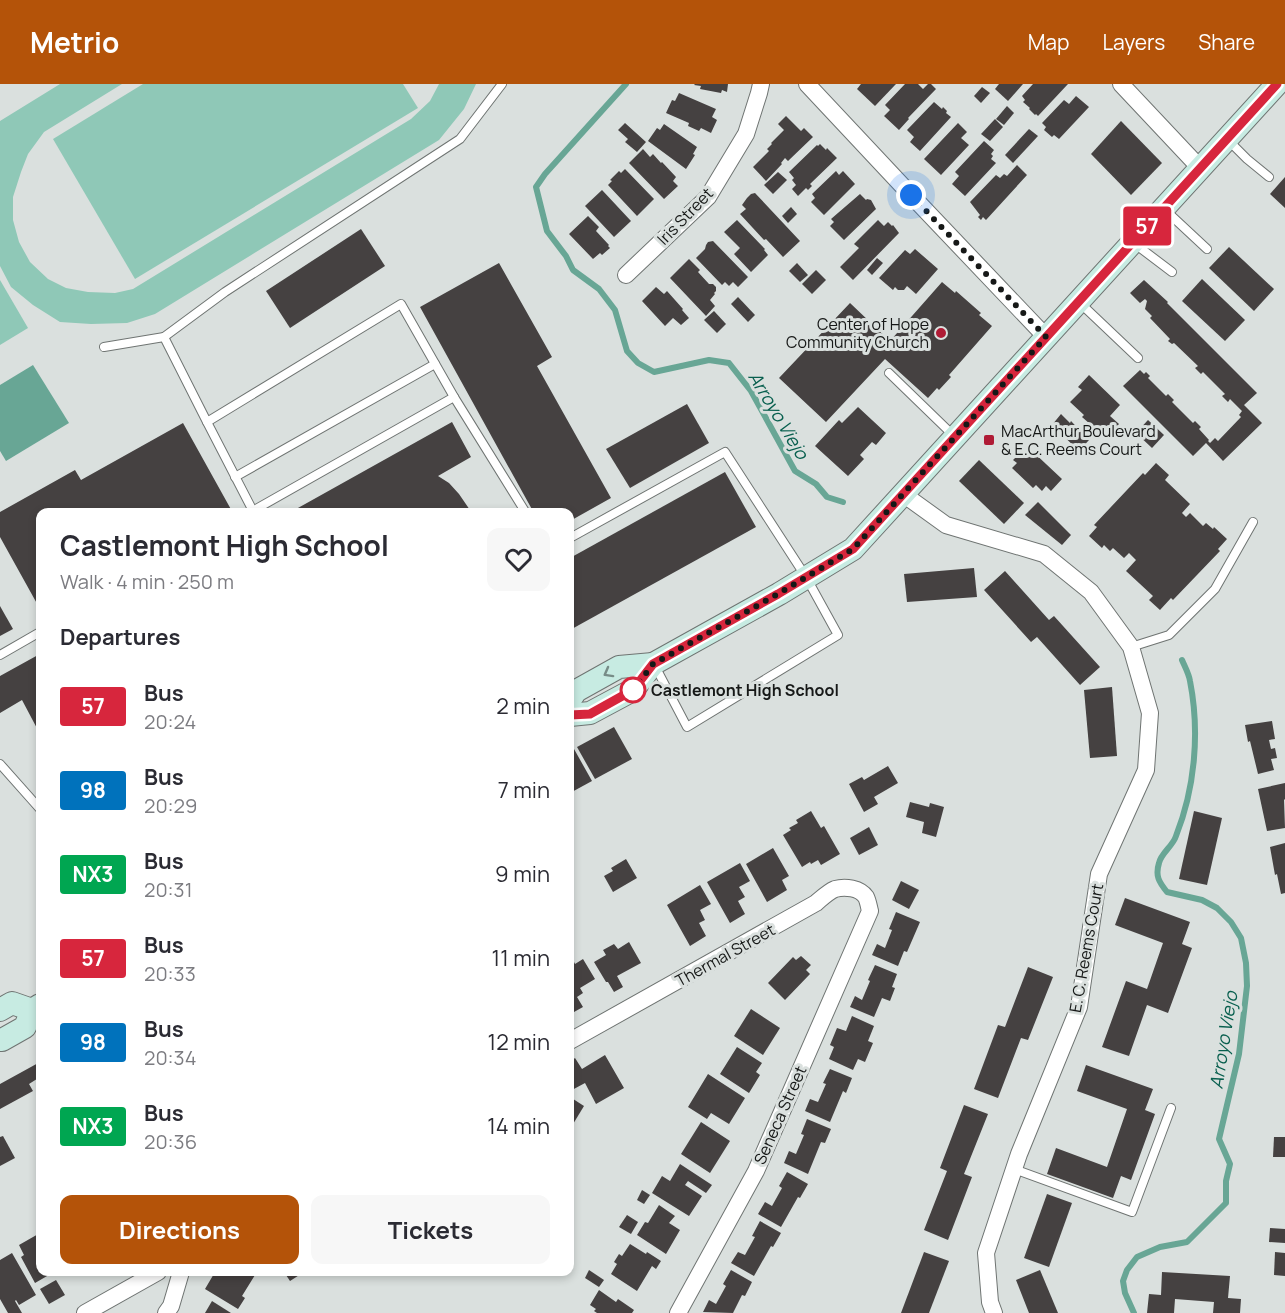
<!DOCTYPE html>
<meta charset="utf-8">
<style>
:root{--surface:#fff;--page:#f7f7f7;--text:#2b2b33;--muted:#7c7c81;--accent:#b45309}
body{margin:0;font-family:Manrope,sans-serif;background:var(--page);color:var(--text);height:100vh;display:flex;flex-direction:column;font-size:22px;white-space:nowrap}
*{box-sizing:border-box;margin:0}
p{font-size:20px;color:var(--muted)}
.icon{flex:none;width:33px;height:33px;fill:none;stroke:currentColor;stroke-width:2;stroke-linecap:round;stroke-linejoin:round}
.map{position:relative;flex:1;overflow:hidden}
.sheet{position:absolute;left:36px;top:424px;width:538px;height:768px;display:flex;flex-direction:column;background:var(--surface);border-radius:12px;box-shadow:0 3px 9px #0003}
.sheet>*{flex:none}
.badge{padding:0 12px;border-radius:4px;font-size:21px;line-height:39px}
.you{position:absolute;width:30px;height:30px;margin:-15px;border:4px solid #fff;border-radius:50%;background:#1a73e8;box-shadow:0 0 0 9px #1a73e833}
.map>.badge{position:absolute;translate:-50% -50%;box-shadow:0 0 0 3px #fff}
h2{padding:0 24px;font-size:22px;line-height:54px}
.round{display:grid;place-items:center;flex:none;width:63px;height:63px;border-radius:12px;background:var(--page)}
.head{display:flex;align-items:center;justify-content:space-between;height:102px;padding:0 24px}
h1{font-size:28px;font-weight:700;line-height:45px}
.cta{display:flex;gap:12px;margin-top:auto;padding:12px 24px}
.cta a{flex:1;height:69px;border-radius:12px;background:var(--accent);color:#fff;font-size:24px;font-weight:700;line-height:69px;text-align:center}
.cta a+a{background:var(--page);color:var(--text)}
ul{padding:0;list-style:none}
li{display:flex;align-items:center;gap:18px;height:84px;padding:0 24px}
li div{flex:1}
li b{display:block;font-size:22px}
li em{font-style:normal}
li .badge{min-width:66px;font-weight:700;text-align:center}
header{display:flex;align-items:center;gap:36px;box-sizing:border-box;height:84px;padding:0 30px;background:var(--accent);color:#fff}
header strong{font-size:28px}
nav{display:flex;gap:33px;margin-inline-start:auto;font-size:21px}
.map>svg:first-child{display:block}
</style>
<header>
<strong>Metrio</strong>
<nav><a>Map</a><a>Layers</a><a>Share</a></nav>
</header>
<div class="map">
<svg width="1285" height="1229" viewBox="0 0 1285 1229">
<rect width="100%" height="100%" fill="#dae0de"/>
<g fill="#8fc8b7">
<polygon points="60,0 122,0 44,48 28,70 21,88 13,113 13,136 19,158 30,178 48,195 66,204 88,208 115,209 133,205 411,35 430,17 439,0 476,0 464,25 439,56 155,230 127,239 91,240 60,238 33,221 11,203 0,182 0,37"/>
<polygon points="143,0 403,0 418,24 135,195 53,55"/>
<polygon points="0,196 28,244 0,261"/>
</g>
<polygon fill="#68a695" points="33,281 69,339 6,377 0,367 0,301"/>
<g fill="none" stroke-linecap="round" stroke-linejoin="round">
<g stroke="#68a695" stroke-width="6">
<polyline points="626,0 545,90 536,103 547,147 566,172 573,186 599,205 615,226 627,267 638,279 654,288 709,276 729,279 751,307 795,387 816,400 827,413 843,418"/>
<path d="M1134,1229L1125,1209L1123,1197L1127,1186L1137,1173L1160,1163L1187,1158L1226,1119V1097L1230,1080L1219,1055L1239,970L1247,902L1246,879L1241,854L1231,838L1217,824L1202,816L1167,808C1159,798 1155,792 1159,779C1161,769 1173,762 1176,752C1195,704 1200,648 1190,597C1189,590 1185,583 1182,576"/>
</g>
</g>
<g fill="#454141">
<polygon points="695,0 728,0 727,8 722,6 721,9 700,5 701,2 694,1"/>
<polygon points="861,0 896,0 875,22 857,5"/>
<polygon points="905,0 918,0 923,5 928,0 931,0 936,5 908,34 909,35 899,46 884,32 890,26 885,21"/>
<polygon points="999,0 1023,0 1008,17 995,5"/>
<polygon points="1033,0 1068,0 1038,32 1036,30 1035,31 1029,25 1030,24 1023,18 1025,16 1022,12"/>
<polygon points="982,3 990,9 981,19 974,12"/>
<polygon points="679,9 716,25 712,33 717,36 711,49 701,44 699,47 688,42 689,39 666,29 672,16 675,17"/>
<polygon points="1076,12 1089,23 1059,55 1054,51 1052,53 1044,46 1046,43 1042,39 1064,16 1069,20"/>
<polygon points="934,18 942,25 943,23 947,27 946,29 951,33 920,67 910,58 914,53 907,46"/>
<polygon points="1007,22 1014,29 1004,41 996,35"/>
<polygon points="786,32 801,47 804,44 813,53 788,77 785,74 781,79 782,80 766,97 753,83 769,67 767,65 772,60 771,59 784,46 778,40"/>
<polygon points="995,35 1003,43 990,57 981,50"/>
<polygon points="1121,37 1162,79 1131,111 1091,70"/>
<polygon points="625,39 646,58 637,68 625,58 628,55 618,46"/>
<polygon points="958,39 967,48 961,54 969,61 941,91 924,75"/>
<polygon points="664,40 697,63 693,70 695,71 686,85 648,57 657,44 660,46"/>
<polygon points="1029,45 1038,52 1013,79 1005,71"/>
<polygon points="984,57 994,66 991,70 993,72 991,75 996,79 965,112 952,100 959,92 955,88"/>
<polygon points="820,60 826,66 827,64 837,74 810,100 812,102 808,106 806,104 798,112 792,105 796,101 792,96 794,94 789,88 817,61 818,62"/>
<polygon points="643,65 650,73 653,70 661,79 662,78 676,93 673,97 678,102 664,115 629,79"/>
<polygon points="1017,81 1027,91 986,136 983,133 981,136 978,133 980,131 970,118 996,91 1000,94 1004,90 1007,92"/>
<polygon points="625,85 654,115 637,132 608,101 612,97 610,96 619,87 621,89"/>
<polygon points="836,87 839,91 843,87 855,100 824,131 811,118 815,114 812,110"/>
<polygon points="778,88 787,96 773,110 764,101"/>
<polygon points="1285,93 1285,124 1270,110"/>
<polygon points="602,106 631,137 614,153 585,122"/>
<polygon points="755,109 800,157 783,173 766,155 764,156 740,130 746,125 742,121 747,114 751,110"/>
<polygon points="860,110 866,116 867,115 871,116 876,125 844,156 830,142 834,138 831,135"/>
<polygon points="791,123 797,130 788,139 782,132"/>
<polygon points="588,132 599,143 596,147 609,161 608,162 610,164 602,171 600,169 593,175 569,150"/>
<polygon points="737,136 765,165 764,166 768,171 751,188 734,170 740,164 724,148"/>
<polygon points="878,136 884,142 888,138 892,142 893,141 899,149 853,196 840,183 859,164 854,160"/>
<polygon points="361,145 385,182 290,244 266,207"/>
<polygon points="713,157 748,193 738,203 733,198 729,202 725,198 722,201 696,174 705,165 706,161 708,158"/>
<polygon points="1229,163 1274,205 1254,227 1209,184"/>
<polygon points="915,165 938,185 916,210 907,202 904,206 898,206 895,203 893,206 879,194 905,166 910,170"/>
<polygon points="877,174 883,179 872,191 867,186"/>
<polygon points="689,175 700,186 698,188 709,200 713,200 716,203 716,207 714,209 715,210 710,216 715,222 706,232 670,194"/>
<polygon points="499,179 552,273 537,282 611,414 570,437 570,429 534,429 420,223"/>
<polygon points="797,179 808,191 800,198 789,187"/>
<polygon points="816,186 826,196 812,210 802,200"/>
<polygon points="1202,195 1245,236 1225,257 1182,217"/>
<polygon points="1144,196 1168,218 1167,219 1257,309 1244,321 1262,339 1223,377 1206,359 1193,372 1123,302 1140,286 1144,290 1146,288 1150,292 1148,294 1166,312 1168,310 1174,316 1172,318 1193,339 1195,337 1201,343 1199,345 1209,356 1208,357 1210,359 1215,354 1218,357 1241,333 1239,331 1242,327 1230,315 1228,318 1222,312 1225,310 1203,288 1201,290 1195,284 1198,282 1174,259 1172,260 1168,257 1170,255 1150,234 1152,232 1145,225 1147,217 1145,215 1140,219 1130,209"/>
<polygon points="942,198 955,209 956,207 981,229 979,231 992,242 949,291 951,293 939,306 937,304 928,314 885,275 826,338 779,294 850,219 890,257"/>
<polygon points="656,203 664,210 667,207 683,225 682,226 689,234 681,241 673,234 665,242 642,217"/>
<polygon points="738,213 755,231 748,238 731,220"/>
<polygon points="714,227 726,240 717,249 704,236"/>
<polygon points="1089,291 1120,321 1110,332 1119,340 1106,354 1082,333 1084,331 1070,318 1082,306 1078,303"/>
<polygon points="687,320 709,359 630,404 606,365"/>
<polygon points="858,323 886,349 876,361 872,358 860,371 864,375 848,392 815,362 839,336 842,339"/>
<polygon points="1061,330 1070,339 1071,337 1089,356 1079,367 1052,341"/>
<polygon points="1148,336 1164,351 1152,364 1136,349"/>
<polygon points="452,338 471,373 438,392 449,399 459,410 472,429 289,429"/>
<polygon points="183,339 233,429 40,429 40,525 0,453 0,428 75,386 81,396"/>
<polygon points="1030,365 1062,395 1051,407 1046,402 1042,407 1036,401 1033,404 1012,384 1017,379 1013,376 1022,367 1025,370"/>
<polygon points="979,376 1024,419 1004,440 959,397"/>
<polygon points="1156,379 1169,391 1165,396 1190,420 1182,429 1186,433 1190,429 1203,442 1206,439 1213,445 1214,443 1227,455 1218,465 1220,467 1173,516 1171,514 1160,526 1149,516 1153,512 1126,487 1136,476 1129,469 1124,474 1113,464 1110,467 1104,461 1102,464 1089,452 1097,443 1094,441 1143,389 1145,391"/>
<polygon points="725,388 756,443 570,546 570,474"/>
<polygon points="1038,418 1071,451 1062,461 1025,431"/>
<polygon points="974,484 977,513 907,518 904,490"/>
<polygon points="1005,487 1049,536 1054,532 1100,583 1080,601 1037,553 1031,558 984,506"/>
<polygon points="0,522 13,545 0,552"/>
<polygon points="38,571 40,575 40,650 22,616 0,629 0,592"/>
<polygon points="1112,603 1117,672 1090,674 1084,606"/>
<polygon points="1272,637 1275,655 1269,656 1271,665 1275,664 1277,674 1271,675 1274,686 1258,690 1250,657 1248,658 1245,641"/>
<polygon points="614,643 632,675 595,695 577,663"/>
<polygon points="574,665 592,697 570,709 570,667"/>
<polygon points="888,682 898,699 874,713 878,720 864,728 849,700 862,693 864,696"/>
<polygon points="1285,699 1285,715 1284,716 1285,744 1267,747 1258,705"/>
<polygon points="910,718 929,723 930,719 944,723 936,753 922,749 924,738 906,733"/>
<polygon points="811,727 821,744 824,742 840,770 821,781 818,776 811,780 810,778 802,783 783,751 791,746 789,744 798,739 796,736"/>
<polygon points="1194,727 1222,734 1207,801 1179,795"/>
<polygon points="869,743 878,761 859,771 850,754"/>
<polygon points="1285,759 1285,809 1281,810 1277,790 1275,791 1270,763"/>
<polygon points="773,764 789,792 782,796 787,806 767,818 746,780"/>
<polygon points="626,775 637,794 613,808 604,792 613,787 611,784"/>
<polygon points="740,779 750,797 739,803 745,813 738,817 745,830 730,839 707,798"/>
<polygon points="901,797 919,806 909,825 892,816"/>
<polygon points="700,801 711,820 700,826 705,836 699,839 706,852 690,862 667,821"/>
<polygon points="1125,814 1190,838 1182,860 1192,864 1168,929 1147,921 1129,972 1102,963 1126,897 1147,905 1163,859 1115,841"/>
<polygon points="896,828 920,838 907,868 904,867 898,882 872,871 877,860 885,864 892,846 889,845"/>
<polygon points="629,858 641,879 617,892 623,903 614,908 608,898 606,898 594,878 606,871 603,866 614,860 618,865"/>
<polygon points="801,872 811,881 806,886 810,890 785,916 768,899 793,873 796,876"/>
<polygon points="583,875 595,895 580,904 583,909 577,913 583,923 574,928 570,922 570,880 574,878 575,880"/>
<polygon points="875,881 897,890 892,903 895,904 890,917 882,914 874,933 850,923 855,912 862,916 870,897 868,896"/>
<polygon points="1028,883 1053,893 1028,956 1021,954 998,1014 974,1005 998,941 1005,943"/>
<polygon points="751,925 780,944 763,971 734,952"/>
<polygon points="852,932 874,942 868,957 873,959 865,978 858,975 853,986 829,975 834,963 830,961 837,944 846,947"/>
<polygon points="737,963 762,979 756,988 760,991 749,1009 720,990"/>
<polygon points="605,971 624,1004 596,1020 585,999 572,1006 570,1002 570,978 575,974 582,985"/>
<polygon points="40,978 40,993 29,1000 33,1007 0,1025 0,1000"/>
<polygon points="1086,981 1153,1005 1145,1026 1155,1030 1131,1096 1121,1092 1113,1114 1047,1090 1056,1064 1107,1083 1127,1025 1077,1007"/>
<polygon points="830,985 852,994 846,1009 843,1007 830,1038 805,1027 810,1015 818,1018 826,1000 823,999"/>
<polygon points="708,990 745,1014 729,1040 711,1029 707,1035 688,1023"/>
<polygon points="570,1013 584,1022 570,1045"/>
<polygon points="964,1021 988,1030 964,1090 972,1093 948,1156 924,1146 947,1087 940,1084"/>
<polygon points="807,1035 831,1045 825,1059 821,1058 808,1090 784,1079 789,1067 796,1070 804,1051 801,1050"/>
<polygon points="701,1038 730,1057 710,1089 681,1070"/>
<polygon points="3,1052 15,1074 0,1082 0,1053"/>
<polygon points="1274,1053 1285,1053 1285,1073 1273,1073"/>
<polygon points="680,1080 712,1101 706,1109 688,1097 685,1101 702,1112 689,1132 652,1109 662,1092 670,1097"/>
<polygon points="787,1088 808,1100 800,1114 798,1113 781,1143 758,1130 765,1118 772,1122 782,1104 779,1102"/>
<polygon points="642,1106 650,1111 644,1120 637,1116"/>
<polygon points="1047,1110 1072,1119 1049,1183 1024,1174"/>
<polygon points="659,1121 675,1132 669,1139 680,1146 666,1170 637,1151 645,1138 648,1139"/>
<polygon points="627,1131 638,1138 631,1150 619,1143"/>
<polygon points="760,1137 781,1149 773,1163 771,1162 754,1192 731,1179 738,1168 745,1171 755,1153 752,1152"/>
<polygon points="1270,1144 1285,1145 1285,1159 1269,1158"/>
<polygon points="40,1149 40,1188 54,1188 35,1199 21,1173 24,1171 19,1161"/>
<polygon points="630,1160 646,1170 647,1168 661,1177 656,1185 652,1182 637,1207 611,1190 617,1180 614,1178 619,1170 622,1172"/>
<polygon points="924,1168 949,1177 929,1229 901,1229"/>
<polygon points="1275,1168 1285,1169 1285,1192 1274,1191"/>
<polygon points="12,1169 36,1211 19,1221 16,1216 15,1217 22,1229 8,1229 0,1215 0,1176"/>
<polygon points="589,1186 604,1196 599,1203 585,1194"/>
<polygon points="731,1186 752,1198 745,1212 742,1211 733,1229 703,1228 709,1216 716,1220 726,1202 723,1200"/>
<polygon points="1040,1186 1058,1229 1029,1229 1016,1196"/>
<polygon points="215,1188 221,1190 222,1188 251,1188 255,1191 242,1212 245,1214 238,1225 205,1205"/>
<polygon points="284,1188 304,1188 290,1197"/>
<polygon points="1162,1188 1230,1192 1228,1214 1241,1215 1240,1229 1213,1229 1214,1218 1175,1215 1174,1229 1147,1229 1149,1210 1161,1211"/>
<polygon points="56,1196 65,1211 49,1220 40,1205"/>
<polygon points="599,1206 616,1218 618,1215 634,1226 632,1229 597,1229 594,1227 596,1225 590,1221"/>
<polygon points="212,1217 231,1229 205,1229"/>
</g>
<g fill="none" stroke-linecap="round" stroke-linejoin="round">
<g stroke="#6f7472" stroke-width="10">
<g id="service">
<polyline points="1227,55 1247,75 1269,93"/>
<polyline points="1163,124 1207,165"/>
<polyline points="1135,160 1172,188"/>
<polyline points="1079,218 1138,274"/>
<polyline points="164,253 225,208 460,55 502,0"/>
<polyline points="104,263 164,253 207,338 401,220 454,313"/>
<polyline points="889,289 954,352"/>
<polyline points="207,338 253,427"/>
<polyline points="235,393 435,280"/>
<polyline points="249,429 454,313 526,429"/>
<polyline points="570,454 725,368 806,493 838,551 687,643 655,582"/>
<polyline points="1131,563 1169,551 1215,505 1253,438"/>
<polyline points="0,571 40,548"/>
<polyline points="0,680 40,725"/>
<polyline points="1014,1085 1132,1128 1171,1024"/>
</g>
</g>
<g stroke="#6f7472" stroke-width="18">
<g id="minor">
<polyline points="807,0 911,111 1046,253"/>
<polyline points="1121,0 1200,84"/>
<polyline points="626,191 708,113 746,50 759,9 761,0"/>
<polyline points="903,410 946,441 1044,470 1091,508 1131,563 1150,629 1146,686 1099,790 1079,923 1019,1070 986,1169 990,1218 994,1229"/>
<path d="M570,957L816,819C822,814 828,808 835,805C845,802 860,804 866,813C868,817 869,823 870,827L756,1087L678,1229"/>
<polyline points="85,1229 158,1188"/>
<polyline points="166,1229 171,1222 181,1188"/>
</g>
</g>
<g stroke="#6f7472" stroke-width="24">
<g id="secondary">
<polyline points="570,616 576,607 619,583 653,580"/>
<polyline points="570,631 590,629 633,606 653,580 779,510 853,465 1277,0"/>
<polyline points="0,926 12,919 32,926"/>
<polyline points="0,956 2,956 25,943 32,926 40,921"/>
</g>
</g>
<use href="#service" stroke="#fff" stroke-width="8"/>
<use href="#minor" stroke="#fff" stroke-width="16"/>
<use href="#secondary" stroke="#c7ebe2" stroke-width="22"/>
</g>
<defs><path id="oneway-chevron" d="M-2-3.5L2.5 0L-2 3.5" fill="none" stroke-width="1.6" stroke-linecap="round" stroke-linejoin="round" transform="scale(1.5)"/></defs>
<use stroke="#778c87" href="#oneway-chevron" transform="translate(608 589) rotate(151)"/>
<g fill="none" stroke-linecap="round" stroke-linejoin="round">
<g stroke="#fff" stroke-width="14">
<polyline id="line" points="570,631 590,630 633,606 653,580 778,510 853,465 1277,0"/>
</g>
<use href="#line" stroke="#d7263d" stroke-width="9"/>
<polyline stroke="#161817" stroke-width="6" stroke-dasharray="0 10.8" points="633,606 653,580 778,510 853,465 1046,253 911,111"/>
</g>
<g fill="#af1b35" stroke="#dae0de" stroke-width="2">
<circle cx="941" cy="249" r="6"/>
<rect x="983" y="350" width="12" height="12" rx="3"/>
</g>
<circle fill="#fff" stroke="#d7263d" stroke-width="3" cx="633" cy="606" r="12"/>
<g text-anchor="middle" dominant-baseline="central" stroke-width="6" stroke-linejoin="round" paint-order="stroke">
<g font-size="16" fill="#161817" stroke="#dae0de">
<text transform="translate(685 132) rotate(-46)">Iris Street</text>
<text transform="translate(1086 864) rotate(-80)">E. C. Reems Court</text>
<text transform="translate(725 871) rotate(-29)">Thermal Street</text>
<text transform="translate(780 1031) rotate(-66)">Seneca Street</text>
</g>
<g font-size="16" fill="#161817" stroke="#dae0de" text-anchor="end">
<text x="929" y="240">Center of Hope<tspan x="929" dy="18">Community Church</tspan></text>
<text x="1001" y="347" text-anchor="start">MacArthur Boulevard<tspan x="1001" dy="18">&amp; E.C. Reems Court</tspan></text>
</g>
<g font-size="16" font-weight="bold" fill="#161817" stroke="#dae0de" text-anchor="start">
<text x="651" y="606">Castlemont High School</text>
</g>
<g font-size="18" font-style="italic" fill="#085f4e" stroke="#dae0de">
<text transform="translate(779 331) rotate(59)">Arroyo Viejo</text>
<text transform="translate(1223 956) rotate(-81)">Arroyo Viejo</text>
</g>
</g>
</svg>
<div class="you" style="left:911px;top:111px"></div>
<b class="badge" style="left:1147px;top:142px;background:#d7263d;color:#fff">57</b>
<section class="sheet">
<div class="head"><div><h1>Castlemont High School</h1><p>Walk · 4 min · 250 m</p></div><a class="round"><svg class="icon" aria-label="heart" viewBox="0 0 24 24"><path d="M12 20l-8-8c-3-5 5-10 8-4 3-6 11-1 8 4z"/></svg></a></div>
<h2>Departures</h2>
<ul>
<li><span class="badge" style="background:#d7263d;color:#fff">57</span><div><b>Bus</b><p>20:24</p></div><em>2 min</em></li>
<li><span class="badge" style="background:#0072bc;color:#fff">98</span><div><b>Bus</b><p>20:29</p></div><em>7 min</em></li>
<li><span class="badge" style="background:#00a651;color:#fff">NX3</span><div><b>Bus</b><p>20:31</p></div><em>9 min</em></li>
<li><span class="badge" style="background:#d7263d;color:#fff">57</span><div><b>Bus</b><p>20:33</p></div><em>11 min</em></li>
<li><span class="badge" style="background:#0072bc;color:#fff">98</span><div><b>Bus</b><p>20:34</p></div><em>12 min</em></li>
<li><span class="badge" style="background:#00a651;color:#fff">NX3</span><div><b>Bus</b><p>20:36</p></div><em>14 min</em></li>
</ul>
<div class="cta"><a>Directions</a><a>Tickets</a></div>
</section>
</div>
